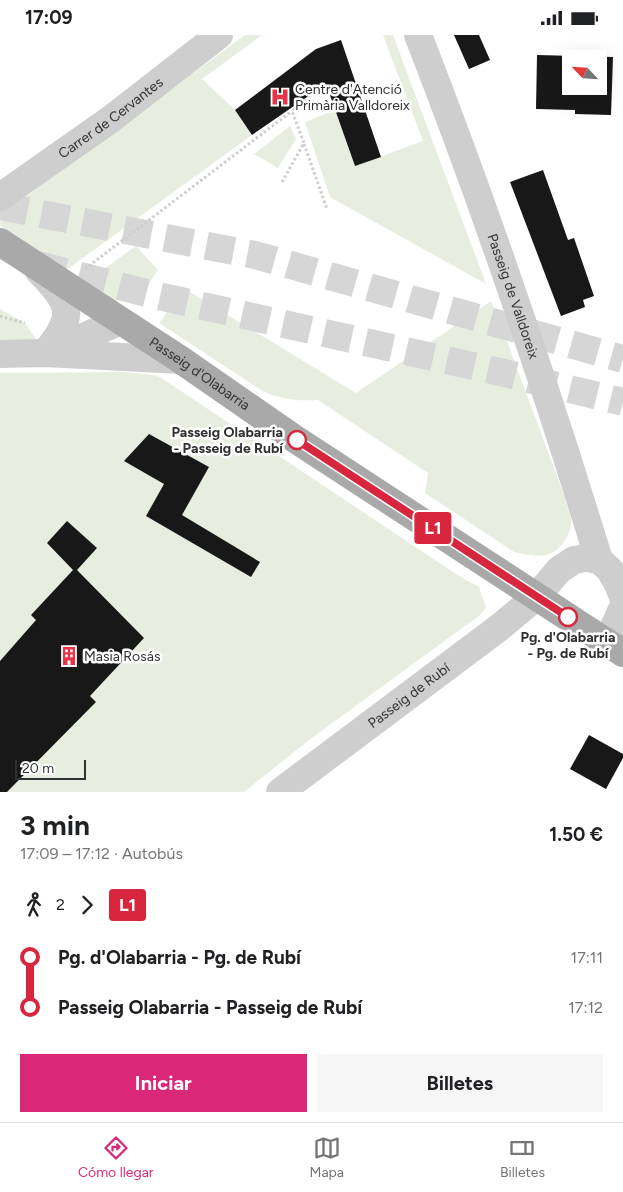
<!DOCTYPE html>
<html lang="es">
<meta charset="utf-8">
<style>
:root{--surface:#fff;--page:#f6f6f6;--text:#202124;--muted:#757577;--line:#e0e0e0;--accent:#db2777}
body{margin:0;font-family:Figtree,sans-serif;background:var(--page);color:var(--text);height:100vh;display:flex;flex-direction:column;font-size:19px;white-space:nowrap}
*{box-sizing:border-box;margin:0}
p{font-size:16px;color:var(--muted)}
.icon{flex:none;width:28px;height:28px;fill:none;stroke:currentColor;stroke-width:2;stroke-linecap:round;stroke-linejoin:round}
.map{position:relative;height:757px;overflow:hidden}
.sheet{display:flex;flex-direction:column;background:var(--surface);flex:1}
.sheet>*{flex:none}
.badge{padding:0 10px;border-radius:4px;font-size:18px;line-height:32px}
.needle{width:32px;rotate:295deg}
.controls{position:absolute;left:562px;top:15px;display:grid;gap:10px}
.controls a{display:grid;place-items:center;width:45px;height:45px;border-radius:0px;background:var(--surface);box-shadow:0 5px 20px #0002;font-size:25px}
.scale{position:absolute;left:15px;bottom:12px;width:71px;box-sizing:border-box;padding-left:5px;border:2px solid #313131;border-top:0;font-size:14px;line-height:18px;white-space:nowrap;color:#313131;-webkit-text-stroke:4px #fff;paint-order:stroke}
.map>.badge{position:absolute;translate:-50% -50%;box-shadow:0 0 0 2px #fff}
.legs{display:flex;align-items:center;gap:8px;height:55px;padding:0 20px;font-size:16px}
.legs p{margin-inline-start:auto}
.headline{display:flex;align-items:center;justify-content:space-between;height:85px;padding:0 20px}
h1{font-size:28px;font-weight:700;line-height:38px}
.button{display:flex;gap:10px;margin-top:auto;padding:10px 20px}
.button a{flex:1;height:58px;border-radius:0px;background:var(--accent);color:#fff;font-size:20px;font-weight:700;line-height:58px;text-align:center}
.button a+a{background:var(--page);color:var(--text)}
ul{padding:0 20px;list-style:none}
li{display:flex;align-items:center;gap:18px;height:50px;font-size:19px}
li i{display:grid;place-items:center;width:8px;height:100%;margin:0 6px;background:currentColor}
li i::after{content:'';width:12px;height:12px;margin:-6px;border:4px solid;border-radius:50%;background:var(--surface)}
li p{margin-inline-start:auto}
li:first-child i{background:linear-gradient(#0000 50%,currentColor 0)}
li:last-child i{background:linear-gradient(currentColor 50%,#0000 0)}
.status{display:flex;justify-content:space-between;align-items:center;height:35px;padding:0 25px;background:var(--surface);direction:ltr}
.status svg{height:14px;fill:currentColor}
.tabs{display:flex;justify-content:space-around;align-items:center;height:70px;border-top:1px solid var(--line);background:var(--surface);font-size:14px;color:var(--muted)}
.tabs a{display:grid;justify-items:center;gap:2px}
.tabs .selected{color:var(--accent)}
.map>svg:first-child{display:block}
</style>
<div class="status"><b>17:09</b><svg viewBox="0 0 49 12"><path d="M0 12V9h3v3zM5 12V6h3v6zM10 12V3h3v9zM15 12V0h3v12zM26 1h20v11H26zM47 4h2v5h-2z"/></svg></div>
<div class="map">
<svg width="623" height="757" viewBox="0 0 623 757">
<rect width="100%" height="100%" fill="#fff"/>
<g fill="#e8eedf">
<polygon points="245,0 262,0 202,44 235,75 252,100 65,236 43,222 0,190 1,180"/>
<polygon points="383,0 393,0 486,249 330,162 305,87 335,75 355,131 423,106"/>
<polygon points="290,91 296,104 278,133 254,119"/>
<polygon points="136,211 158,235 134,270 121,262 115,267 83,249"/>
<path d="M185,254L356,358L491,266L501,290L564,460C566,468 569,476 571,483C573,497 560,518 546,520C535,522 524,519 514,517L425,458L428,438L318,365C297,366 284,365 264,357L159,288Z"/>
<polygon points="0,274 25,288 45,318 0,319"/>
<polygon points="123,337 153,340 160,342 459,541 479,552 486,573 480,580 309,705 244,757 0,757 0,338"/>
</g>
<g fill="#181818" fill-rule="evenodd">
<polygon points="454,0 479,0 490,25 469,34"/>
<polygon points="341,5 381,122 355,131 326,49 252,100 235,75 316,14"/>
<path d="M537,20L613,22L611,80L575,79V75L536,74ZM571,24H599V51H571Z"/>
<polygon points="543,135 568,205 574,203 594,261 583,265 585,272 561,281 510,147"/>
<polygon points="149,399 209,432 182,480 260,527 251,542 146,481 164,449 124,426"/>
<polygon points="67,486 97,513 77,535 144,603 90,661 96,667 7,757 0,757 0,626 36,585 31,580 73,535 47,508"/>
<polygon points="589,700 623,719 623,723 606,754 570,734"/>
</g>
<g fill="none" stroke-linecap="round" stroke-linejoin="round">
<g stroke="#d6d6d6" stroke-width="28" stroke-dasharray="28 14" stroke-linecap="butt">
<polyline points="0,171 255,220 623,324"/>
<polyline points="38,230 158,261 500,337 623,367"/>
</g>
<g stroke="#cecece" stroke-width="3" stroke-dasharray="2.5 2.5" stroke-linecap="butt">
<polyline points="304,109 327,174"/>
<polyline points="282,147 304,108 292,76 314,58"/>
<polyline points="85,234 292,76"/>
<polyline points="0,281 25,288"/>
</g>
<g stroke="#cecece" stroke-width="28">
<path id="s1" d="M418,0C485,172 545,348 599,525"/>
<path id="s2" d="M0,162L111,84L219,0"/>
<path d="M39,236C72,269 76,281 45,318"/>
<polyline points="53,315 121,286"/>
<polyline points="0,319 45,318 181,325"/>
<polyline points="607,607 623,572"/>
<path id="s3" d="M280,757L500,592L537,561L559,535L574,525L586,523L599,525L610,535L618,549L623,562"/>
</g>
<path stroke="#a9a9a9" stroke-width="28" id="s4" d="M0,207L181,325L295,404L623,618"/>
</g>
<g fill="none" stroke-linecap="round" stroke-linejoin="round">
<g stroke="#fff" stroke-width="11">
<polyline id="line-1" points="297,405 568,582"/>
</g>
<use href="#line-1" stroke="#d7263d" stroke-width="8"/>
</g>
<defs>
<g id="hospital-bare" transform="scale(1.5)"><path d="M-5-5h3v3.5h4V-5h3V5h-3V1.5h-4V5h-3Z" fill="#e83248" stroke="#fff" stroke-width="2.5" paint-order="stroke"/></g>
<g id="building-bare" transform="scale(1.5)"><path d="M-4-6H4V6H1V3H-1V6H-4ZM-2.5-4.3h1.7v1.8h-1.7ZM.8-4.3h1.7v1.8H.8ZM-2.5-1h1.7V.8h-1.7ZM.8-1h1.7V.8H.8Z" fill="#e83248" stroke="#fff" stroke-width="2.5" paint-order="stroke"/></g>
</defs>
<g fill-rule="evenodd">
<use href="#hospital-bare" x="280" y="62"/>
<use href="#building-bare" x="69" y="621"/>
</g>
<g fill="#fff" stroke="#d7263d" stroke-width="2.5">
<circle cx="297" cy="405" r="9"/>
<circle cx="568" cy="582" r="9"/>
</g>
<g text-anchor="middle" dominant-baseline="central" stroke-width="5" stroke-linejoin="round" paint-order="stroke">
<g font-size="14" fill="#313131" stroke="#fff" text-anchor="start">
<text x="295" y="54">Centre d'Atenció<tspan x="295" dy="16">Primària Valldoreix</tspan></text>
<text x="84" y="621">Masia Rosás</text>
</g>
<g font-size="14" fill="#313131" stroke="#fff">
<text stroke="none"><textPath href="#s2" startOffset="136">Carrer de Cervantes</textPath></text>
<text stroke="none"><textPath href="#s1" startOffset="278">Passeig de Valldoreix</textPath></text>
<text stroke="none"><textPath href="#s4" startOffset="239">Passeig d'Olabarria</textPath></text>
<text stroke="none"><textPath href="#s3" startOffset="161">Passeig de Rubí</textPath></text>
</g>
<g font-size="14" font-weight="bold" fill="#313131" stroke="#fff" text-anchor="end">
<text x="283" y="397">Passeig Olabarria<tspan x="283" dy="16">- Passeig de Rubí</tspan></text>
<text x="568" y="602" text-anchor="middle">Pg. d'Olabarria<tspan x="568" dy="16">- Pg. de Rubí</tspan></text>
</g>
</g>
</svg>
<div class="controls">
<a><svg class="needle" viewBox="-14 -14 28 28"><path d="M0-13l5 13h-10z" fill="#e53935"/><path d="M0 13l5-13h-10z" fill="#757577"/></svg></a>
</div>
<div class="scale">20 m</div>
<b class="badge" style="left:433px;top:493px;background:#d7263d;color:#fff">L1</b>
</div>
<section class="sheet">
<div class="headline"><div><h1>3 min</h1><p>17:09 – 17:12 · Autobús</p></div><b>1.50 €</b></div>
<div class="legs"><svg class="icon" aria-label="walk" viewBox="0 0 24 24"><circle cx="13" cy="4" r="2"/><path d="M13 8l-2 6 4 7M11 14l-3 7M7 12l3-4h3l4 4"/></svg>2<svg class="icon" aria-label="forward" viewBox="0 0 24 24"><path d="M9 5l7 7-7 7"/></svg><b class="badge" style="background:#d7263d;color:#fff">L1</b></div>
<ul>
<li><i style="color:#d7263d"></i><b>Pg. d'Olabarria - Pg. de Rubí</b><p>17:11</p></li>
<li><i style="color:#d7263d"></i><b>Passeig Olabarria - Passeig de Rubí</b><p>17:12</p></li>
</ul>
<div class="button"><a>Iniciar</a><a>Billetes</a></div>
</section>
<nav class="tabs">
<a class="selected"><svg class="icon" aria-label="directions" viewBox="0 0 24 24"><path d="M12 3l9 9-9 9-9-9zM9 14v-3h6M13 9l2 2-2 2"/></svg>Cómo llegar</a>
<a><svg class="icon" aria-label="map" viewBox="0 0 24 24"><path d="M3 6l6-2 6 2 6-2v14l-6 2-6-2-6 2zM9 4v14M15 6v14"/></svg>Mapa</a>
<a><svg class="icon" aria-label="tickets" viewBox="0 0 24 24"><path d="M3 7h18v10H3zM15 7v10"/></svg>Billetes</a>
</nav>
